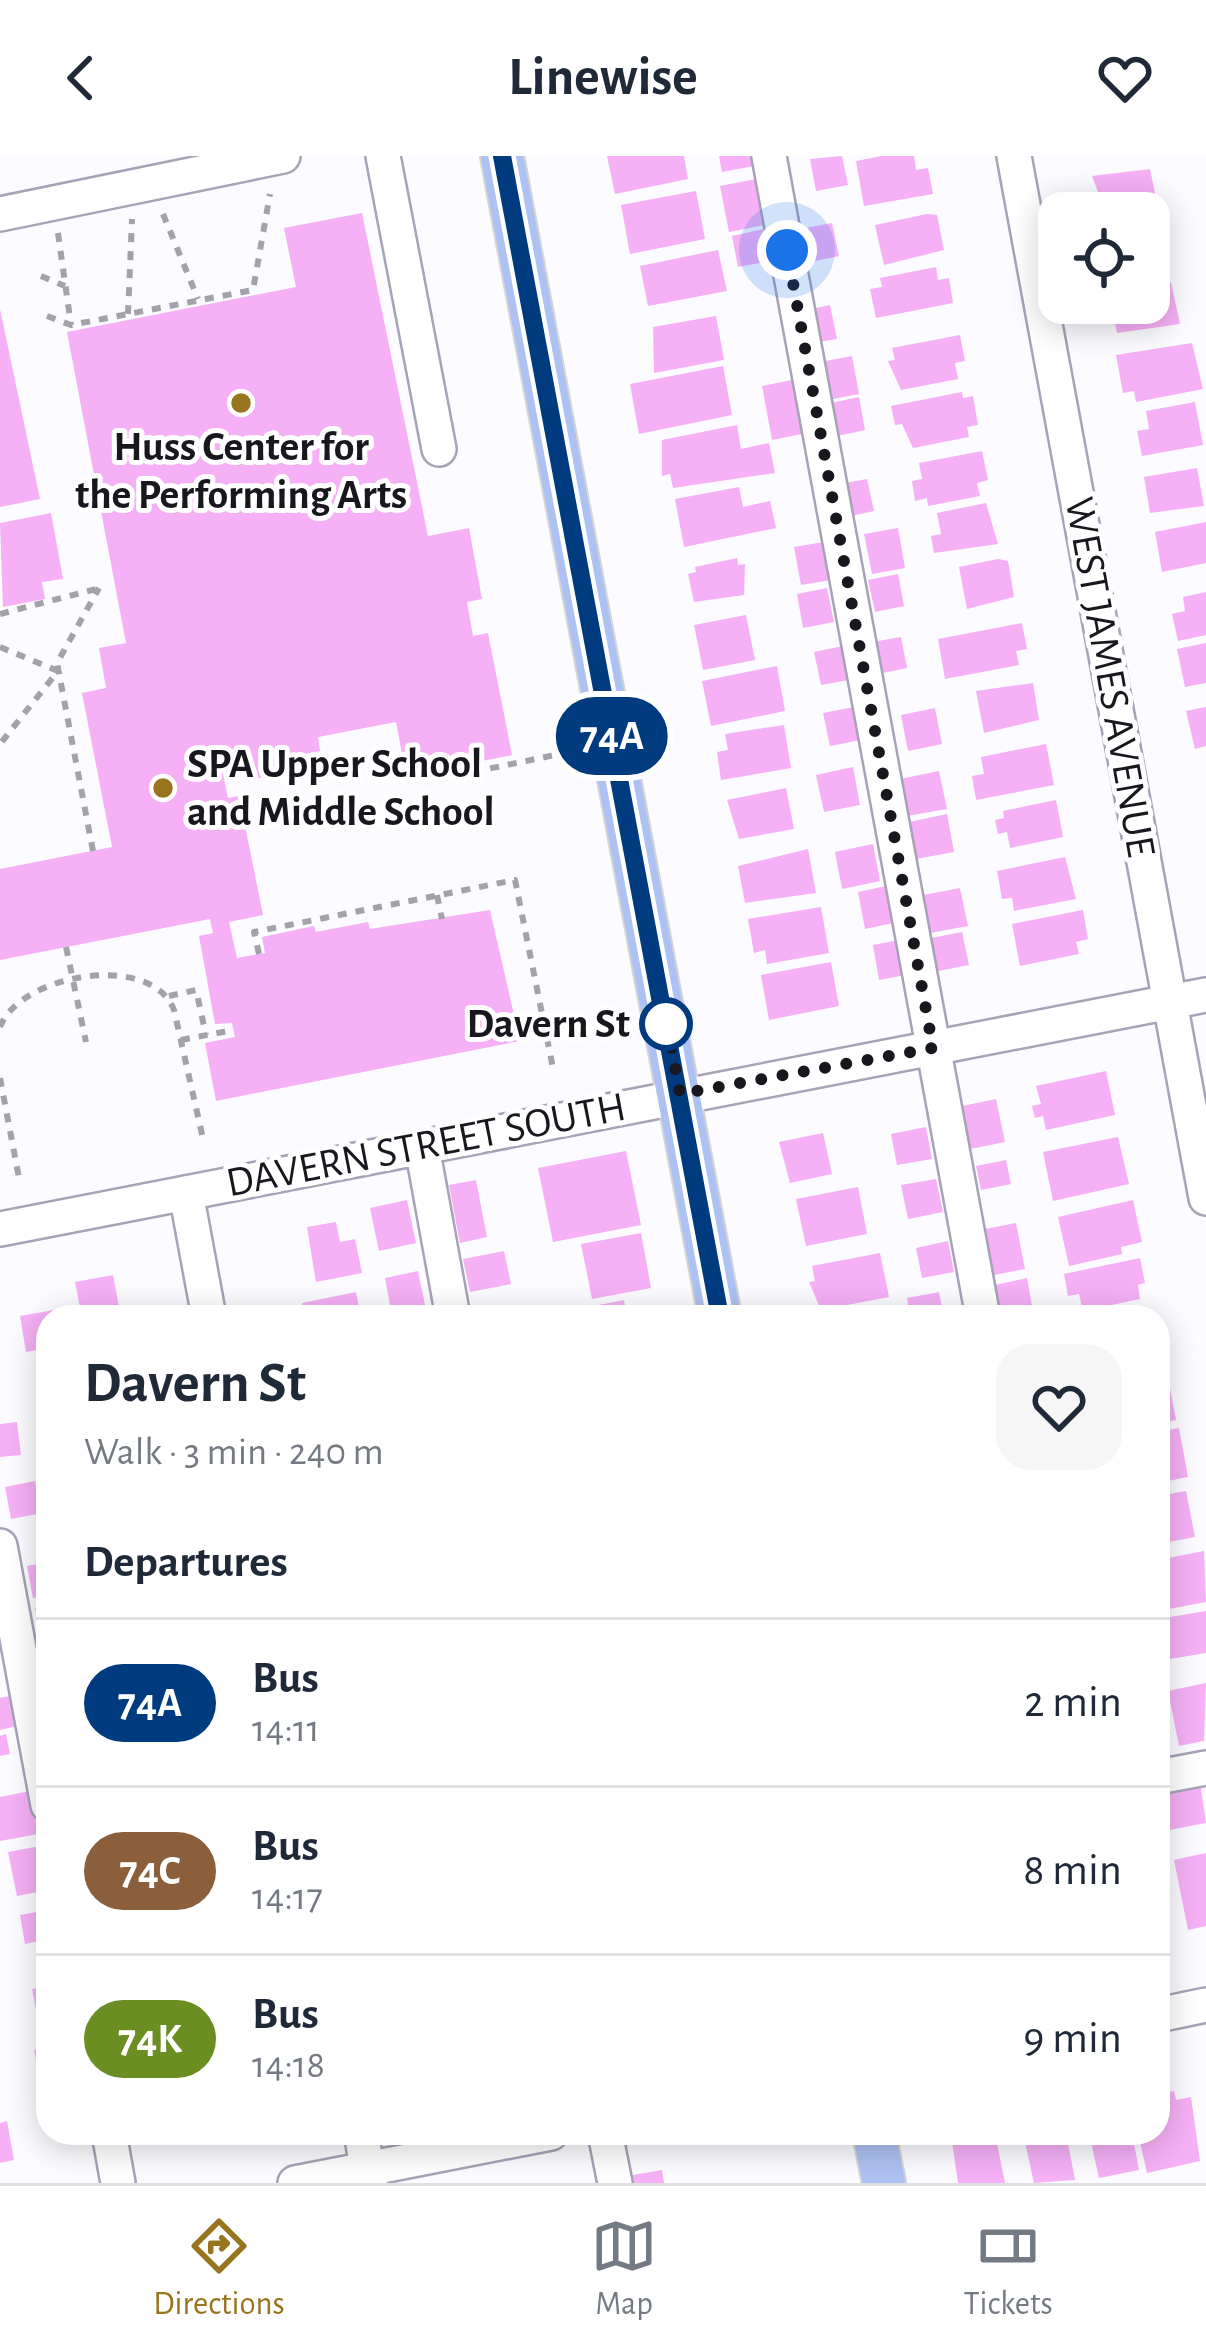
<!DOCTYPE html>
<meta charset="utf-8">
<style>
:root{--surface:#fff;--page:#f6f6f7;--text:#1f2937;--muted:#747a83;--line:#e0e1e3;--accent:#97741d}
body{margin:0;font-family:"Alegreya Sans",sans-serif;background:var(--page);color:var(--text);height:100vh;display:flex;flex-direction:column;font-size:45px;white-space:nowrap}
*{box-sizing:border-box;margin:0}
p{font-size:39px;color:var(--muted)}
.icon{flex:none;width:66px;height:66px;fill:none;stroke:currentColor;stroke-width:2;stroke-linecap:round;stroke-linejoin:round}
.map{position:relative;flex:1;overflow:hidden}
.sheet{position:absolute;left:36px;top:1149px;width:1134px;height:840px;display:flex;flex-direction:column;background:var(--surface);border-radius:36px;box-shadow:0 6px 30px #0003}
.sheet>*{flex:none}
.badge{padding:0 24px;border-radius:39px;font-size:42px;line-height:78px}
.controls{position:absolute;left:1038px;top:36px;display:grid;gap:24px}
.controls a{display:grid;place-items:center;width:132px;height:132px;border-radius:24px;background:var(--surface);box-shadow:0 6px 30px #0003;font-size:60px}
.you{position:absolute;width:60px;height:60px;margin:-30px;border:9px solid #fff;border-radius:50%;background:#1a73e8;box-shadow:0 0 0 18px #1a73e833}
.map>.badge{position:absolute;translate:-50% -50%;box-shadow:0 0 0 6px #fff}
h2{padding:0 48px;font-size:45px;line-height:108px}
.round{display:grid;place-items:center;flex:none;width:126px;height:126px;border-radius:36px;background:var(--page)}
.headline{display:flex;align-items:center;justify-content:space-between;height:204px;padding:0 48px}
h1{font-size:57px;font-weight:700;line-height:90px}
ul{padding:0;list-style:none}
li{display:flex;align-items:center;gap:36px;height:168px;padding:0 48px;border-top:3px solid var(--line)}
li div{flex:1}
li b{display:block;font-size:45px}
li em{font-style:normal}
li .badge{min-width:132px;font-weight:700;text-align:center}
header{display:flex;justify-content:space-between;align-items:center;height:156px;padding:0 48px;background:var(--surface);font-size:54px;font-weight:700}
.menu{display:flex;justify-content:space-around;align-items:center;height:168px;border-top:3px solid var(--line);background:var(--surface);font-size:33px;color:var(--muted)}
.menu a{display:grid;justify-items:center;gap:6px}
.menu .on{color:var(--accent)}
.map>svg:first-child{display:block}
</style>
<header><svg class="icon" aria-label="back" viewBox="0 0 24 24"><path d="M15 5l-7 7 7 7"/></svg>Linewise<svg class="icon" aria-label="heart" viewBox="0 0 24 24"><path d="M12 20l-8-8c-3-5 5-10 8-4 3-6 11-1 8 4z"/></svg></header>
<div class="map">
<svg width="1206" height="2027" viewBox="0 0 1206 2027">
<rect width="100%" height="100%" fill="#fcfbff"/>
<g fill="#f5b0f6">
<polygon points="607,0 684,0 688,23 615,38"/>
<polygon points="719,0 758,0 760,9 722,16"/>
<polygon points="842,0 848,29 816,35 810,3"/>
<polygon points="882,0 914,0 916,14 928,12 933,38 864,50 856,5"/>
<polygon points="1150,13 1159,57 1106,57 1092,20"/>
<polygon points="756,23 765,69 729,76 720,30"/>
<polygon points="696,35 705,83 630,98 621,49"/>
<polygon points="362,57 428,380 469,372 482,443 467,446 473,480 488,477 512,599 406,620 396,566 318,581 320,595 285,602 287,617 248,624 246,610 222,614 228,642 239,640 263,759 229,766 237,802 265,797 262,781 314,770 316,776 368,766 370,773 490,754 520,885 216,945 205,887 235,881 232,867 215,868 199,780 213,777 210,763 0,804 0,713 112,691 82,537 106,532 99,492 126,487 67,176 296,131 284,72"/>
<polygon points="927,58 937,59 944,94 884,109 875,69"/>
<polygon points="832,67 839,100 801,108 795,74"/>
<polygon points="764,73 770,105 738,111 732,80"/>
<polygon points="1154,74 1162,115 1149,118 1149,75"/>
<polygon points="718,94 727,135 648,150 640,110"/>
<polygon points="936,111 938,124 949,122 953,147 876,162 870,133 882,131 880,122"/>
<polygon points="1156,124 1171,126 1180,168 1117,177 1111,147 1149,147 1149,126"/>
<polygon points="830,149 837,183 818,186 811,153"/>
<polygon points="0,153 40,343 0,351"/>
<polygon points="716,160 724,204 654,217 653,171"/>
<polygon points="960,179 965,205 955,207 958,223 901,234 888,205 895,204 892,192"/>
<polygon points="1192,187 1203,233 1136,246 1134,235 1123,237 1116,199"/>
<polygon points="852,200 859,238 828,244 820,206"/>
<polygon points="723,210 732,259 639,278 630,228"/>
<polygon points="792,224 802,278 772,284 762,230"/>
<polygon points="962,236 963,242 973,240 978,269 967,271 969,281 913,292 902,268 895,269 891,250"/>
<polygon points="859,241 865,274 837,280 831,247"/>
<polygon points="1195,246 1203,289 1142,300 1137,275 1149,273 1146,255"/>
<polygon points="737,269 741,293 769,287 775,317 673,332 670,318 662,320 662,284"/>
<polygon points="982,295 988,324 977,327 980,340 928,350 927,342 915,345 912,325 922,323 919,307"/>
<polygon points="1197,312 1204,350 1150,357 1144,321"/>
<polygon points="867,323 874,355 851,360 845,327"/>
<polygon points="739,331 743,351 770,345 776,372 684,391 675,343"/>
<polygon points="986,347 998,388 934,397 931,380 941,378 937,357"/>
<polygon points="51,357 63,423 42,426 45,443 3,451 0,367"/>
<polygon points="1206,366 1206,407 1162,416 1155,376"/>
<polygon points="898,372 905,412 872,418 864,378"/>
<polygon points="824,386 831,424 801,429 794,391"/>
<polygon points="737,402 738,409 745,408 744,439 694,446 688,418 696,416 695,411"/>
<polygon points="998,403 1008,405 1014,441 967,453 959,411"/>
<polygon points="898,418 904,450 875,456 868,424"/>
<polygon points="827,432 834,466 803,472 797,438"/>
<polygon points="1206,436 1206,479 1178,485 1172,458 1185,455 1183,441"/>
<polygon points="746,459 755,504 703,514 694,469"/>
<polygon points="1022,467 1027,493 1016,495 1019,509 945,523 938,483"/>
<polygon points="901,481 907,512 878,518 872,486"/>
<polygon points="1206,487 1206,527 1185,531 1177,493"/>
<polygon points="848,489 854,523 821,529 814,496"/>
<polygon points="777,510 785,555 711,570 702,525"/>
<polygon points="1033,527 1039,564 984,577 976,535"/>
<polygon points="859,550 866,583 830,590 823,557"/>
<polygon points="1206,551 1206,590 1195,593 1186,555"/>
<polygon points="935,552 942,588 908,595 901,559"/>
<polygon points="784,569 791,612 721,624 717,596 728,594 725,578"/>
<polygon points="1046,588 1054,629 976,644 972,620 984,618 981,601"/>
<polygon points="853,611 860,649 824,656 816,619"/>
<polygon points="939,615 947,653 907,660 900,623"/>
<polygon points="786,632 794,673 739,683 727,644"/>
<polygon points="1056,644 1063,681 1010,692 1007,676 998,678 995,664 1004,662 1003,655"/>
<polygon points="947,658 954,696 916,703 909,666"/>
<polygon points="873,688 880,725 842,733 835,696"/>
<polygon points="808,693 816,737 745,747 738,710"/>
<polygon points="1065,701 1076,743 1014,755 1012,742 1002,743 997,715"/>
<polygon points="891,729 898,766 865,773 858,736"/>
<polygon points="960,732 968,770 930,777 923,739"/>
<polygon points="821,751 829,797 767,808 765,794 754,797 748,763"/>
<polygon points="1083,754 1088,783 1076,786 1079,798 1020,810 1012,768"/>
<polygon points="962,776 969,809 938,815 931,782"/>
<polygon points="904,783 911,818 879,824 873,789"/>
<polygon points="831,806 839,850 769,864 761,819"/>
<polygon points="1106,915 1115,959 1046,974 1043,960 1035,962 1032,950 1041,948 1036,930"/>
<polygon points="996,943 1005,986 970,993 962,950"/>
<polygon points="926,971 932,1003 897,1009 891,978"/>
<polygon points="823,977 832,1018 790,1027 779,986"/>
<polygon points="1118,981 1129,1028 1053,1045 1043,996"/>
<polygon points="626,995 641,1069 553,1086 538,1012"/>
<polygon points="1006,1004 1011,1028 981,1034 976,1010"/>
<polygon points="936,1023 943,1056 908,1063 901,1029"/>
<polygon points="476,1024 487,1081 460,1087 449,1029"/>
<polygon points="858,1031 867,1078 806,1090 796,1043"/>
<polygon points="407,1044 416,1087 379,1095 370,1052"/>
<polygon points="1133,1044 1142,1086 1121,1091 1122,1098 1069,1110 1058,1061"/>
<polygon points="336,1066 340,1086 355,1083 362,1117 316,1126 307,1071"/>
<polygon points="1016,1067 1025,1113 989,1120 980,1074"/>
<polygon points="641,1077 651,1132 592,1143 581,1088"/>
<polygon points="948,1085 954,1116 922,1122 916,1092"/>
<polygon points="504,1095 511,1128 470,1136 463,1103"/>
<polygon points="880,1097 889,1141 821,1154 809,1126 815,1125 812,1110"/>
<polygon points="1140,1102 1145,1127 1138,1129 1140,1143 1083,1155 1079,1138 1068,1140 1064,1118"/>
<polygon points="418,1115 425,1149 391,1155 385,1122"/>
<polygon points="113,1119 121,1161 82,1161 75,1126"/>
<polygon points="1027,1122 1034,1161 1002,1161 995,1129"/>
<polygon points="356,1136 361,1161 305,1161 302,1147"/>
<polygon points="939,1136 944,1161 910,1161 907,1142"/>
<polygon points="624,1144 627,1161 548,1161 548,1159"/>
<polygon points="872,1151 874,1161 832,1161 831,1159"/>
<polygon points="60,1153 61,1161 48,1161 48,1192 26,1196 20,1160"/>
<polygon points="1168,1222 1176,1264 1158,1267 1158,1224"/>
<polygon points="17,1266 21,1299 0,1301 0,1268"/>
<polygon points="1179,1272 1188,1321 1158,1327 1158,1276"/>
<polygon points="35,1325 42,1357 11,1363 5,1331"/>
<polygon points="1186,1335 1195,1381 1158,1388 1158,1340"/>
<polygon points="1204,1395 1206,1446 1158,1455 1158,1404"/>
<polygon points="48,1406 48,1439 33,1442 27,1410"/>
<polygon points="48,1449 48,1505 46,1505 35,1452"/>
<polygon points="1206,1455 1206,1497 1158,1505 1158,1463"/>
<polygon points="1206,1527 1204,1585 1179,1590 1168,1535"/>
<polygon points="15,1539 21,1569 0,1574 0,1542"/>
<polygon points="6,1578 10,1598 0,1600 0,1580"/>
<polygon points="1200,1626 1206,1667 1170,1674 1162,1633"/>
<polygon points="30,1635 38,1678 0,1685 0,1641"/>
<polygon points="40,1690 48,1734 17,1740 8,1696"/>
<polygon points="1206,1697 1206,1770 1188,1774 1174,1704"/>
<polygon points="48,1754 48,1783 25,1788 20,1759"/>
<polygon points="48,1830 48,1873 40,1874 32,1833"/>
<polygon points="48,1891 48,1936 43,1937 34,1894"/>
<polygon points="1174,1935 1176,1944 1191,1941 1200,2005 1147,2017 1138,1977 1158,1977 1158,1938"/>
<polygon points="7,1965 14,2004 0,2007 0,1967"/>
<polygon points="995,1977 1005,2027 958,2027 951,1978"/>
<polygon points="1023,1977 1066,1977 1075,2024 1034,2027"/>
<polygon points="1089,1977 1132,1977 1139,2014 1099,2022"/>
<polygon points="662,2014 664,2027 634,2027 633,2019"/>
</g>
<g fill="none" stroke-linecap="round" stroke-linejoin="round">
<g stroke="#a7a2b6" stroke-width="38">
<g id="minor">
<polyline points="383,0 439,293"/>
<polyline points="769,0 983,1161"/>
<polyline points="1014,0 1206,1042"/>
<polyline points="0,58 283,0"/>
<polyline points="422,991 453,1161"/>
<polyline points="186,1037 209,1161"/>
<polyline points="0,1073 1206,839"/>
<polyline points="0,1390 48,1649"/>
<polyline points="1158,1621 1206,1612"/>
<polyline points="1158,1859 1206,1849"/>
<polyline points="109,1977 118,2027"/>
<polyline points="361,1977 370,2027"/>
<polyline points="605,1977 615,2027"/>
<polyline points="295,2027 551,1977"/>
</g>
</g>
<g stroke="#d5d5d6" stroke-width="46">
<g id="major">
<polyline points="502,0 720,1161"/>
<polyline points="874,1977 884,2027"/>
</g>
</g>
<g stroke="#a3a2a8" stroke-width="6" stroke-dasharray="9 9" stroke-linecap="butt">
<polyline points="163,58 198,143"/>
<polyline points="58,77 71,169"/>
<polyline points="41,120 65,130"/>
<polyline points="128,158 132,63"/>
<polyline points="47,160 71,169 253,134 270,38"/>
<polyline points="0,458 96,433"/>
<polyline points="0,491 58,515 0,588"/>
<polyline points="426,616 429,625 560,598"/>
<polyline points="93,695 57,507 99,432"/>
<polyline points="437,739 442,763"/>
<polyline points="66,791 86,886"/>
<polyline points="259,798 254,776 515,724 554,917"/>
<polyline points="169,840 196,834 206,879"/>
<path d="M0,871C20,818 151,795 174,854L204,987"/>
<polyline points="181,884 233,874"/>
<polyline points="0,922 19,1022"/>
</g>
<use href="#minor" stroke="#fff" stroke-width="33"/>
<use href="#major" stroke="#adc1f2" stroke-width="42"/>
</g>
<g fill="none" stroke-linecap="round" stroke-linejoin="round">
<g stroke="#fff" stroke-width="27">
<polyline id="line" points="502,0 720,1161"/>
</g>
<use href="#line" stroke="#003b80" stroke-width="18"/>
<polyline stroke="#18171e" stroke-width="12" stroke-dasharray="0 21.6" points="666,868 663,848 680,938 933,892 787,94"/>
</g>
<g fill="#97741d" stroke="#fff" stroke-width="4.5">
<circle cx="241" cy="247" r="12"/>
<circle cx="163" cy="632" r="12"/>
</g>
<circle fill="#fff" stroke="#003b80" stroke-width="6" cx="666" cy="868" r="24"/>
<g text-anchor="middle" dominant-baseline="central" stroke-width="10" stroke-linejoin="round" paint-order="stroke">
<g font-size="42" font-weight="bold" fill="#18171e" stroke="#fff">
<text x="241" y="291">Huss Center for<tspan x="241" dy="48">the Performing Arts</tspan></text>
<text x="187" y="608" text-anchor="start">SPA Upper School<tspan x="187" dy="48">and Middle School</tspan></text>
</g>
<g font-size="42" fill="#18171e" stroke="#fff">
<text transform="translate(1110 521) rotate(80)">WEST JAMES AVENUE</text>
<text transform="translate(426 989) rotate(-11)">DAVERN STREET SOUTH</text>
</g>
<g font-size="42" font-weight="bold" fill="#18171e" stroke="#fff" text-anchor="end">
<text x="630" y="868">Davern St</text>
</g>
</g>
</svg>
<div class="controls">
<a><svg class="icon" aria-label="locate" viewBox="0 0 24 24"><circle cx="12" cy="12" r="6"/><path d="M12 2v4M12 18v4M2 12h4M18 12h4"/></svg></a>
</div>
<div class="you" style="left:787px;top:94px"></div>
<b class="badge" style="left:612px;top:580px;background:#003b80;color:#fff">74A</b>
<section class="sheet">
<div class="headline"><div><h1>Davern St</h1><p>Walk · 3 min · 240 m</p></div><a class="round"><svg class="icon" aria-label="heart" viewBox="0 0 24 24"><path d="M12 20l-8-8c-3-5 5-10 8-4 3-6 11-1 8 4z"/></svg></a></div>
<h2>Departures</h2>
<ul>
<li><span class="badge" style="background:#003b80;color:#fff">74A</span><div><b>Bus</b><p>14:11</p></div><em>2 min</em></li>
<li><span class="badge" style="background:#8b5e3c;color:#fff">74C</span><div><b>Bus</b><p>14:17</p></div><em>8 min</em></li>
<li><span class="badge" style="background:#6b8e23;color:#fff">74K</span><div><b>Bus</b><p>14:18</p></div><em>9 min</em></li>
</ul>
</section>
</div>
<nav class="menu">
<a class="on"><svg class="icon" aria-label="directions" viewBox="0 0 24 24"><path d="M12 3l9 9-9 9-9-9zM9 14v-3h6M13 9l2 2-2 2"/></svg>Directions</a>
<a><svg class="icon" aria-label="map" viewBox="0 0 24 24"><path d="M3 6l6-2 6 2 6-2v14l-6 2-6-2-6 2zM9 4v14M15 6v14"/></svg>Map</a>
<a><svg class="icon" aria-label="tickets" viewBox="0 0 24 24"><path d="M3 7h18v10H3zM15 7v10"/></svg>Tickets</a>
</nav>
